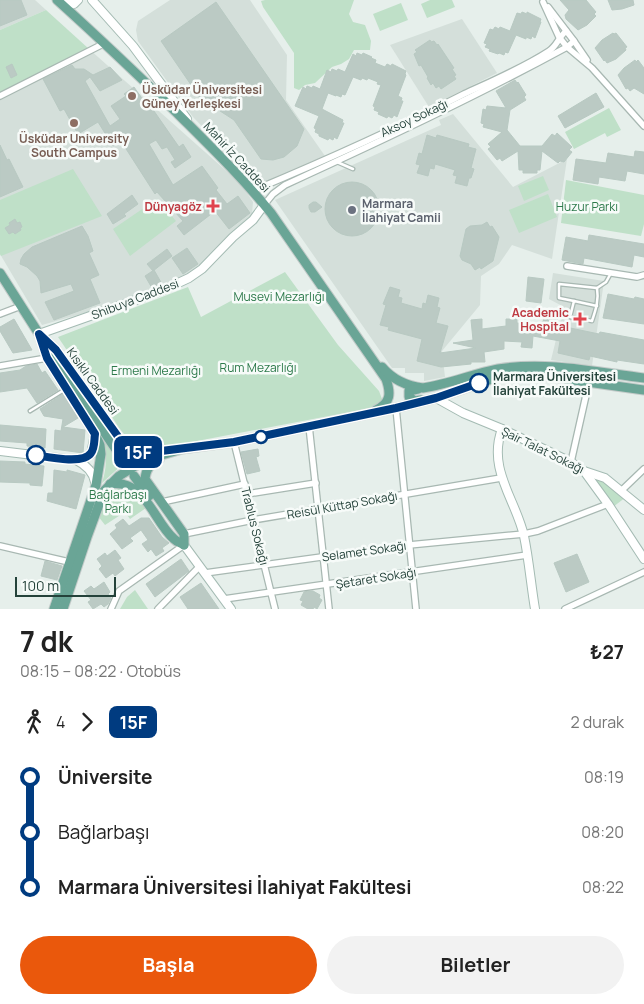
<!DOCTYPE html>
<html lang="tr">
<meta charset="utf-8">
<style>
:root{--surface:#fff;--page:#f2f2f2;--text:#222;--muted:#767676;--accent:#ea580c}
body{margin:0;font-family:Manrope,sans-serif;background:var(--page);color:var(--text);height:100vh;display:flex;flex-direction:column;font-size:19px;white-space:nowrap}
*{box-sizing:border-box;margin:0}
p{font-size:16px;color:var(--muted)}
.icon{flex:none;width:28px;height:28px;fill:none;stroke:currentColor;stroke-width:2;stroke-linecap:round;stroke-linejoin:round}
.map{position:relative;height:609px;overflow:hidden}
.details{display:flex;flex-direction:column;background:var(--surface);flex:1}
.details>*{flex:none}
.badge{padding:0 10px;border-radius:8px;font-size:18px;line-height:32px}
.scale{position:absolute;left:15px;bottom:12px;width:101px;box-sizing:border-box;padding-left:5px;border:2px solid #24423a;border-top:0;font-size:14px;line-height:18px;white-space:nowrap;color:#24423a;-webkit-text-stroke:4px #f7fbf9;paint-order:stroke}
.map>.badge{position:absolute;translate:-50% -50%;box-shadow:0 0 0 2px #fff}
.legs{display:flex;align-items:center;gap:8px;height:55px;padding:0 20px;font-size:16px}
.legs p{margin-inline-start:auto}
.summary{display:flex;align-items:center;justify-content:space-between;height:85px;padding:0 20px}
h1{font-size:28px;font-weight:700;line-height:38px}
.primary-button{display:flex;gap:10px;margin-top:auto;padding:10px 20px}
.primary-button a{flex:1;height:58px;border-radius:30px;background:var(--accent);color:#fff;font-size:20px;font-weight:700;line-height:58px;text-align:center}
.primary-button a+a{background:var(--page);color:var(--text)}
ul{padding:0 20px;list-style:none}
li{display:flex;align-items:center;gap:18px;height:55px;font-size:19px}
li i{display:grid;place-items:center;width:8px;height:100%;margin:0 6px;background:currentColor}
li i::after{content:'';width:12px;height:12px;margin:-6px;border:4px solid;border-radius:50%;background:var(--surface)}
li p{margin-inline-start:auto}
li:first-child i{background:linear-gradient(#0000 50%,currentColor 0)}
li:last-child i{background:linear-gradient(currentColor 50%,#0000 0)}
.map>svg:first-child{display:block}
</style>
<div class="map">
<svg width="644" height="609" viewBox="0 0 644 609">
<rect width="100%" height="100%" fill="#e6efeb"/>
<g fill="#d4dfda">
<polygon points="0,0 35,0 46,10 0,30"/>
<polygon points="170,0 250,0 287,55 286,100 325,156 264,183 257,181 250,176 193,117 138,41 136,30 138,21"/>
<polygon points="462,19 497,73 429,107 390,45"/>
<polygon points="89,49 241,184 253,202 252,214 195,272 148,295 42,325 0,254 0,94"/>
<polygon points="453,114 513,187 567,159 552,259 512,245 499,264 481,276 480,305 442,351 445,377 424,381 424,373 405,373 405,368 392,368 275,200 441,125 439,120"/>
<polygon points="553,273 604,281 592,366 551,360 564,307 549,299"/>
</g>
<g fill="#bfe0c8">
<polygon points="265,0 354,0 349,14 353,22 365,25 371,41 370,50 354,50 349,59 341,64 332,67 315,83 305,85 299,90 294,88 294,53 263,7 261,1"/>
<polygon points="430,0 452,0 455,7 427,18 421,4"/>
<polygon points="401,3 408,20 380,31 373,14"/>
<polygon points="46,10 89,49 0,94 0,30"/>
<polygon points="609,108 621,130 607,137 605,133 574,149 565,132"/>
<polygon points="73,169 102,216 1,256 0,254 0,200"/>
<polygon points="543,176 549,190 524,201 518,186"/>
<polygon points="566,180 644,195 644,224 641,236 561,223"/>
<polygon points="548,194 557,217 519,233 509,210"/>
<polygon points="157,199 176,221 130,256 113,229"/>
<polygon points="285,272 338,345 379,391 382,399 380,404 371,408 150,450 132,444 120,429 58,337 188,287 201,317"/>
<path d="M97,426L124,463L102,483C109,462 106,445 97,426Z"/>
<polygon points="589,475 605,480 626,497 613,507"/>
<polygon points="116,486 133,492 146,508 130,519 125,512 105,525 98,516 105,494"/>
<polygon points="135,590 148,609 120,609 127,597"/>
</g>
<g fill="#bbcac4" stroke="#b8c9c2">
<polygon points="0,0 21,0 27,15 0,26"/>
<polygon points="560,0 586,0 596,12 594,14 596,16 587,25 578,30 566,19 565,15 569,10"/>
<polygon points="608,0 633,0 634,5 622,9 612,10"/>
<polygon points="216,2 304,129 297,146 284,157 273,160 261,159 234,120 200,98 161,41"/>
<polygon points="522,12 527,14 527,12 541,19 540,22 541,22 535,38 532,36 531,39 526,37 526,39 516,35 508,53 505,52 504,55 499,53 498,54 489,51 490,49 485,47 487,44 484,43 490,29 493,30 495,27 499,29 500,27 510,31 517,13 521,14"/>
<polygon points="613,33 614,34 616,33 627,47 625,48 626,50 616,59 607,63 605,60 604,61 595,48 602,40"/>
<polygon points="430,40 431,42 434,41 437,45 438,44 454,68 452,69 456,75 454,76 456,79 441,89 439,86 436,88 433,83 431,85 427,78 428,77 421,65 419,66 414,54 417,52 415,50"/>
<polygon points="357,53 362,55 363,53 372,57 371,58 376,60 375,63 385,67 387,64 391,66 392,64 406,71 405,74 406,75 398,96 402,98 401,101 403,101 397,117 394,115 392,118 388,116 387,118 378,114 379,112 374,110 375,107 373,106 381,85 377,84 378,82 368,78 367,80 362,78 361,80 353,77 345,95 342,94 341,97 336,95 336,96 328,93 322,109 343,120 342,123 344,123 337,139 334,137 333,140 329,138 328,140 319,136 319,134 315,132 316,129 314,128 319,116 295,106 303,87 306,89 307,86 312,88 313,86 320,89 327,70 331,72 332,69 337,71 338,69 345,72 353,54 356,56"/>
<polygon points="635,60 636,62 638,60 644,68 644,94 634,88 630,91 628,88 626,89 618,75 624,68"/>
<polygon points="12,64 17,75 11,78 6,67"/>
<polygon points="72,65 75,69 84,69 93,75 110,67 122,80 100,91 90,77 85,81 110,126 120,119 111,106 126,96 124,94 134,87 145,103 147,101 179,147 183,144 191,157 175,168 171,162 175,160 167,147 162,149 156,140 149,144 173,185 202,166 218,188 216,190 227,204 238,196 250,213 229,229 215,211 184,235 177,226 183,221 157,192 155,194 121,141 113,146 98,122 78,134 64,109 60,111 43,79"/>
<polygon points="515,80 517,83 518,82 526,95 524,97 526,100 510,110 507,130 520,146 542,146 552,134 555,136 557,133 572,147 569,150 572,152 564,162 560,161 558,163 542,151 540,170 537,170 537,173 523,173 523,170 519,170 518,151 502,161 500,158 497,160 488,149 491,147 488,144 502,132 483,127 484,124 481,123 483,109 486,110 487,106 506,108 496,91"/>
<polygon points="596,93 604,107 565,128 558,116"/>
<polygon points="427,135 436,138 437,135 469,144 468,147 476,149 471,168 474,169 471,178 469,178 467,186 455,183 457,176 453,175 455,170 435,164 434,169 430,168 428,176 417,173 420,165 416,164 419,153 422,154"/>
<polygon points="0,145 7,160 9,159 23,187 0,197"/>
<polygon points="635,151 644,152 644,174 627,171 625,181 599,177 598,184 573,180 576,159 606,163 608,153 634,157"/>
<circle cx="352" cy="209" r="27"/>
<polygon points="132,195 138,204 124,214 126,216 113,224 107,214"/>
<polygon points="313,202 316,202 322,207 315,212 311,212 309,208 309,205"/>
<polygon points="15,219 17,223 20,222 22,227 20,228 21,230 15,234 13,232 9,234 5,228 10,225 9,223"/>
<polygon points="487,222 490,227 492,226 499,237 493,261 481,269 480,267 475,270 471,264 462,260 460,256 466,229 470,226 482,225"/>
<polygon points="82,226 88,236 93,251 89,253 99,275 90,279 100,303 54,320 45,302 74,291 71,284 41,293 40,281 37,276 27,267 20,264 21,259 24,254 32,247"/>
<polygon points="589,235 644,244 644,257 634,255 632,267 584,258 583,264 562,260 566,237 588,241"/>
<polygon points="187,248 198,264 183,274 172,258"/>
<polygon points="167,249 172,256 153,271 147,264"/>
<polygon points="154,270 162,284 152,288 145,276"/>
<polygon points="528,277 544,279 541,303 526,301"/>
<polygon points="390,287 400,290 398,297 402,298 401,303 422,309 423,303 426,304 428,295 439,298 437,307 440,308 436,323 448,326 440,353 476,348 453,343 473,340 471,320 482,319 482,329 506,326 506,319 517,319 517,323 542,326 545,313 558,316 556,325 599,334 600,332 644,340 644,364 617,360 617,362 590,356 589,360 558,353 560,341 533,336 532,348 521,347 522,342 504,341 504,349 484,352 485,362 471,362 471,364 441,367 417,361 422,339 388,330 389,327 380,325 386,305 383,304"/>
<polygon points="608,294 634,299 635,297 644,299 644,324 603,318"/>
<polygon points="14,319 32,350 13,353 0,331 0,327"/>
<polygon points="37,364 42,373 45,371 58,390 37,403 27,388 0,392 0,373 20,370 26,366"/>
<polygon points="63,394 78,418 63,427 85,430 83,453 54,449 55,430 61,431 63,419 44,416 40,409"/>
<polygon points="0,425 46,429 45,448 27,446 27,443 0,441"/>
<polygon points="258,449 259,456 256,457 260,471 247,474 241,452"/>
<polygon points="0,461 25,462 25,464 44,466 42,486 30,485 30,483 0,482"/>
<polygon points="54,470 67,472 67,470 85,475 76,509 47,501 48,493 53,493"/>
<polygon points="141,518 149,518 162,537 169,543 162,548 164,551 156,556 151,549 148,552 142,544 148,540 141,530 130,538 133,541 122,549 110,534 117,528 115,525 123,519 129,526"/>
<polygon points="115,550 121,558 118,560 124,569 115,576 113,573 106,578 99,569 102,566 97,559 105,553 107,556"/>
<polygon points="577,554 589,582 566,592 554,563"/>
<polygon points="181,559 189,571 155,597 146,584"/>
<polygon points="45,561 62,566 57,580 41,576"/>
<polygon points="104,582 110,592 108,594 111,598 108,604 104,607 101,604 93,609 88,602 91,600 84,591 91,586 94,589"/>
<polygon points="201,583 219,609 188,609 180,597"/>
<polygon points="309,591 313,591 320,595 319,598 322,600 317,609 314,607 313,609 308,609 301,605 303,601 300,600 304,592"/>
</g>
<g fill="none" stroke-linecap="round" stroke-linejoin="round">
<g stroke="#a8b8b2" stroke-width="5">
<g id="lane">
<polyline points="337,162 353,169"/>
<polyline points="574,301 559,298 559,284 597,288 606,282 611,273"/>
<path d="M597,306L574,301L570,317L592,321C596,309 599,300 597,288"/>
<polyline points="30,411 64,390"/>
</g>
</g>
<g stroke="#a8b8b2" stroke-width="8">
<g id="street">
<polyline points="543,2 559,37 567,47 592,68 644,126"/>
<polyline points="548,7 574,41 587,60"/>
<polyline points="0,96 105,43"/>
<path d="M252,191C324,161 395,129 464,94C492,81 523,68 549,51C557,46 558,38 566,31"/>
<path d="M264,205L273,194L285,185C381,141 475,97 567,47L574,41"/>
<polyline points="567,266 637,277 644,275"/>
<polyline points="0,314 21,306"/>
<polyline points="0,366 47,358"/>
<polyline points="396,408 416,609"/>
<polyline points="309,426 329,609"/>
<polyline points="234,442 275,609"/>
<polyline points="571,462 589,382"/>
<polyline points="621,491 644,469"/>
<polyline points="247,494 316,483"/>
<polyline points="162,502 245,484"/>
<polyline points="184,534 253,520 501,478"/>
<polyline points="0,546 69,562"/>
<polyline points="205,573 409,545 524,534 538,531 608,504"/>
<polyline points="224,599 527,555"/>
<polyline points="111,609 119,591 184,545"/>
<polyline points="158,609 200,566"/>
<polyline points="565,609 644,572"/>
</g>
</g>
<g stroke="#a4bbb3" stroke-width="10">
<g id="secondary">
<polyline points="92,0 133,46 187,119"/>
<polyline points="59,1 65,3 74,4 78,0"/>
<polyline points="39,334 161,291 189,278 202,269 233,237 253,220 264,205"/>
<polyline points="436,398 463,413 502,429 571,462 584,471 605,478 644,510"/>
<path d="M502,429C487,469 516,500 524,536C529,560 531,585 535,609"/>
<polyline points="0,451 74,460 85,458 91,454 95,434"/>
<path d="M76,460C86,465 93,471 95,482"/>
<polyline points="584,471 608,504 644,559"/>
<polyline points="184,545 231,609"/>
</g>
</g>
<g stroke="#c2cac8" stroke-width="11">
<g id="primary">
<path d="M57,0C98,37 137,74 177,113C209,145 242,177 271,213L386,379C391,393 391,403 376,410"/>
<path d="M0,273L39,334L56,350L122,442C137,454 143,453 162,451"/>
<polyline points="39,334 47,358 95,434 100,445 101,454 96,485 54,609"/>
<polyline points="51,353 127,466"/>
<path d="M382,367C393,380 406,386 423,388C449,384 473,374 498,369C546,361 596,372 644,378"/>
<polyline points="418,389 409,391 409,397 415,401 421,400"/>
<path d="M159,460C150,464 146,469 145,479L184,534V545"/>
<polyline points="134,476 149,496"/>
<path d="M110,484C146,479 153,521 174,539C177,542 181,543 184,545"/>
<polyline points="63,609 87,537 104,491 119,476 145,460 182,449 234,442 396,408 436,398 495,378 513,375 538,375 644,390"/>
</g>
</g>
<use href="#lane" stroke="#fff" stroke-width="2.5"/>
<use href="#street" stroke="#fff" stroke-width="5.5"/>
<use href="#secondary" stroke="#fff" stroke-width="8"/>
<use href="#primary" stroke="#6aa596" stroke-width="9"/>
</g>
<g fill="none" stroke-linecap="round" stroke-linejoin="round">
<g stroke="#fff" stroke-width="11">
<path id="line-1" d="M36,455C48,457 83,465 91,453C95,448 94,440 95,434L47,358L39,334L56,350L122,442C130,448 135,452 145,453L234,442L396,408L436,398L479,383"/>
</g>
<use href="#line-1" stroke="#003b80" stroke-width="8"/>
</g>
<g fill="#8d6e63" stroke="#f7fbf9" stroke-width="2">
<circle cx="132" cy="96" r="5"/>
<circle cx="74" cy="123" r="5"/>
</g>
<g fill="#e0444e" stroke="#f7fbf9" stroke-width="2">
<path d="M210.5 198.5h5v5h5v5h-5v5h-5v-5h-5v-5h5z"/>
<path d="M577.5 311.5h5v5h5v5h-5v5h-5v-5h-5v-5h5z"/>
</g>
<circle fill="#6b7280" stroke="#f7fbf9" stroke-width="2" cx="352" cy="210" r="5"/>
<g fill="#fff" stroke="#003b80" stroke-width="2.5">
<circle cx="479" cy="383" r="9"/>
<circle cx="261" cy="437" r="6"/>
<circle cx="36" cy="455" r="9"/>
</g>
<g text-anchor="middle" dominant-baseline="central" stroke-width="5" stroke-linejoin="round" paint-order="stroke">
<g font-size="12" font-weight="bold" fill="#785e54" stroke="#f7fbf9" text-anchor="start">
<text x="142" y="89">Üsküdar Üniversitesi<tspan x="142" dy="14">Güney Yerleşkesi</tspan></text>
<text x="74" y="138" text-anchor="middle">Üsküdar University<tspan x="74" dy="14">South Campus</tspan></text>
</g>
<g font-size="12" fill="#24423a" stroke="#f7fbf9">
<text transform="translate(414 118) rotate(-25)">Aksoy Sokağı</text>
<text transform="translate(237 157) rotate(47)">Mahir İz Caddesi</text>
<text transform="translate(135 299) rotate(-21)">Shibuya Caddesi</text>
<text transform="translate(93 381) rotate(54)">Kısıklı Caddesi</text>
<text transform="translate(543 450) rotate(26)">Şair Talat Sokağı</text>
<text transform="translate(342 505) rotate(-10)">Reisül Küttap Sokağı</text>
<text transform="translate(255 526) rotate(76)">Trablus Sokağı</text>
<text transform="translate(364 551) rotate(-8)">Selamet Sokağı</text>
<text transform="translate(376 578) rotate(-9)">Şetaret Sokağı</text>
</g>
<g font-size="12" font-weight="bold" fill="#5b616d" stroke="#f7fbf9" text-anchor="start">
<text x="362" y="203">Marmara<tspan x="362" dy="14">İlahiyat Camii</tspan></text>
</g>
<g font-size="12" font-weight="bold" fill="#be3a42" stroke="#f7fbf9" text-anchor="end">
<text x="202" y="206">Dünyagöz</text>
<text x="569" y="312">Academic<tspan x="569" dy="14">Hospital</tspan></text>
</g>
<g font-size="12" fill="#2d7a4b" stroke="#f7fbf9">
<text x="587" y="206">Huzur Parkı</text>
<text x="279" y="296">Musevi Mezarlığı</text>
<text x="258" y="367">Rum Mezarlığı</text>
<text x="156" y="370">Ermeni Mezarlığı</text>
<text x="118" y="494">Bağlarbaşı<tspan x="118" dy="14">Parkı</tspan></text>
</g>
<g font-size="12" font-weight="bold" fill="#24423a" stroke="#f7fbf9" text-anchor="start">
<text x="493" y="376">Marmara Üniversitesi<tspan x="493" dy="14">İlahiyat Fakültesi</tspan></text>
</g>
</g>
</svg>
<div class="scale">100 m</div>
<b class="badge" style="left:138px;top:452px;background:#003b80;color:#fff">15F</b>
</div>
<section class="details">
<div class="summary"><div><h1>7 dk</h1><p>08:15 – 08:22 · Otobüs</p></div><b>₺27</b></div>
<div class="legs"><svg class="icon" aria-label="walk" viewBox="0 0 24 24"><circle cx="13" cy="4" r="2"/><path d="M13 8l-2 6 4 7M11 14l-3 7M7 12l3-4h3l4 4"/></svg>4<svg class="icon" aria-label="forward" viewBox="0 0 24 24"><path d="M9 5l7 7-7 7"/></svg><b class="badge" style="background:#003b80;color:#fff">15F</b><p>2 durak</p></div>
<ul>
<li><i style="color:#003b80"></i><b>Üniversite</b><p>08:19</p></li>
<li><i style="color:#003b80"></i><span>Bağlarbaşı</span><p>08:20</p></li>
<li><i style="color:#003b80"></i><b>Marmara Üniversitesi İlahiyat Fakültesi</b><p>08:22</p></li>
</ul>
<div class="primary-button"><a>Başla</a><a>Biletler</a></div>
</section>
